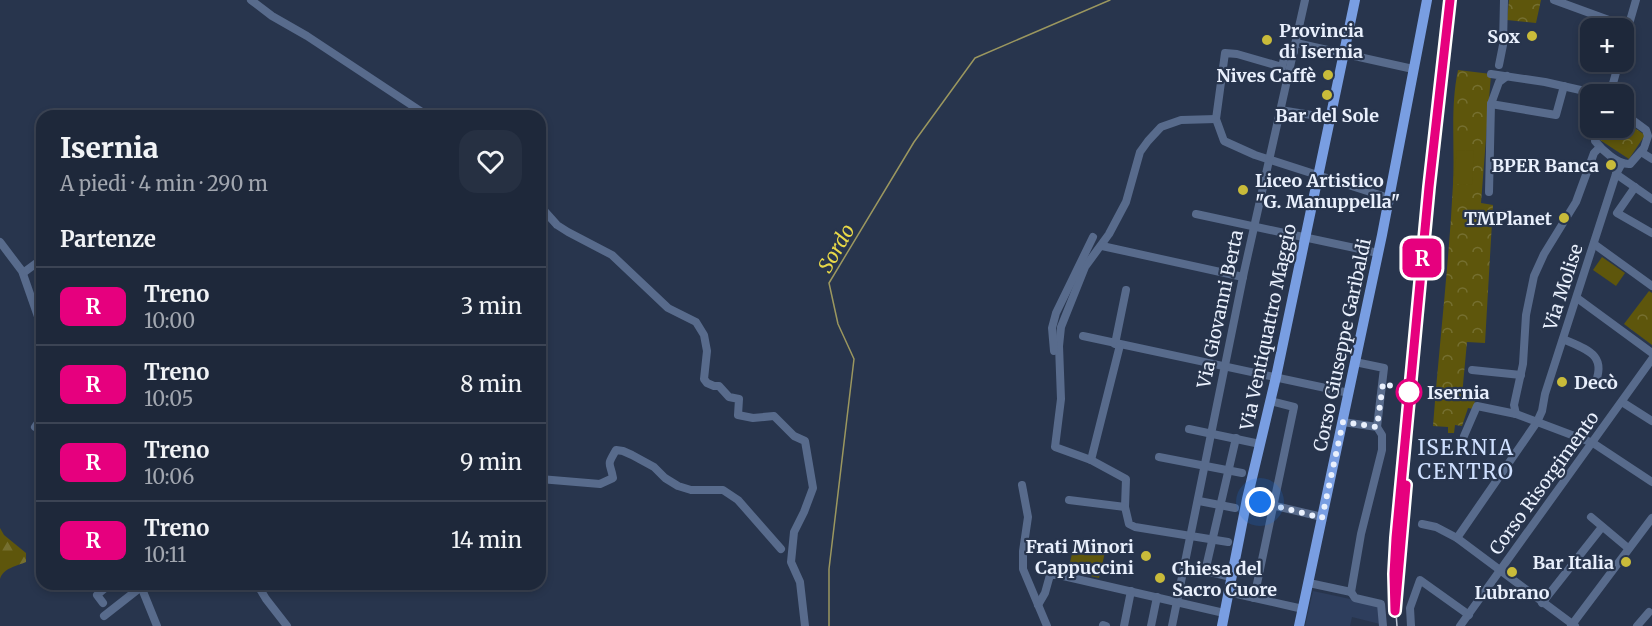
<!DOCTYPE html>
<html lang="it">
<meta charset="utf-8">
<style>
:root{--surface:#1e283a;--page:#263042;--text:#f1f3f6;--muted:#a1a6af;--line:#3c4454}
body{margin:0;font-family:Merriweather,serif;background:var(--page);color:var(--text);height:100vh;display:flex;flex-direction:column;font-size:22px;white-space:nowrap}
*{box-sizing:border-box;margin:0}
p{font-size:20px;color:var(--muted)}
.icon{flex:none;width:33px;height:33px;fill:none;stroke:currentColor;stroke-width:2;stroke-linecap:round;stroke-linejoin:round}
.map{position:relative;flex:1;overflow:hidden}
.sheet{position:absolute;left:36px;top:110px;width:510px;height:480px;display:flex;flex-direction:column;background:var(--surface);border-radius:18px;box-shadow:0 3px 9px #0003,0 0 0 2px var(--line)}
.sheet>*{flex:none}
.badge{padding:0 12px;border-radius:9px;font-size:21px;line-height:39px}
.buttons{position:absolute;left:1580px;top:18px;display:grid;gap:12px}
.buttons a{display:grid;place-items:center;width:54px;height:54px;border-radius:12px;background:var(--surface);box-shadow:0 3px 9px #0003,0 0 0 2px var(--line);font-size:30px}
.you{position:absolute;width:30px;height:30px;margin:-15px;border:4px solid #fff;border-radius:50%;background:#1a73e8;box-shadow:0 0 0 9px #1a73e833}
.map>.badge{position:absolute;translate:-50% -50%;box-shadow:0 0 0 3px #fff}
h2{padding:0 24px;font-size:22px;line-height:54px}
.round{display:grid;place-items:center;flex:none;width:63px;height:63px;border-radius:18px;background:var(--page)}
.headline{display:flex;align-items:center;justify-content:space-between;height:102px;padding:0 24px}
h1{font-size:28px;font-weight:800;line-height:45px}
ul{padding:0;list-style:none}
li{display:flex;align-items:center;gap:18px;height:78px;padding:0 24px;border-top:2px solid var(--line)}
li div{flex:1}
li b{display:block;font-size:22px}
li em{font-style:normal}
li .badge{min-width:66px;font-weight:700;text-align:center}
.map>svg:first-child{display:block}
</style>
<div class="map">
<svg width="1652" height="626" viewBox="0 0 1652 626">
<defs>
<pattern id="forest-firs" width="22" height="20" patternUnits="userSpaceOnUse" patternTransform="scale(1.5)"><rect width="22" height="20" fill="#5e560c"/><path d="M5 1l3.5 6h-7zM16 11l3.5 6h-7z" fill="#756f30"/></pattern>
<pattern id="park-crowns" width="20" height="18" patternUnits="userSpaceOnUse" patternTransform="scale(1.5)"><rect width="20" height="18" fill="#5e560c"/><path d="M2 6a3 3 0 1 1 6 0M12 15a3 3 0 1 1 6 0" fill="none" stroke="#756f30"/></pattern>
</defs>
<rect width="100%" height="100%" fill="#28354d"/>
<polygon fill="#2e3e5d" points="1313,591 1378,605 1380,624 1352,617 1350,626 1305,626"/>
<path fill="url(#forest-firs)" d="M0,528L4,535L26,553V562C17,566 3,568 0,579Z"/>
<g fill="url(#park-crowns)">
<polygon points="1509,0 1541,0 1536,23 1507,20"/>
<path d="M1458,70L1491,74L1481,203L1493,205L1485,343L1467,342L1462,395L1475,399L1474,409L1468,408L1462,426L1455,425L1454,433H1448V427L1433,426C1439,345 1449,265 1453,184C1455,147 1450,108 1458,70Z"/>
<polygon points="1623,120 1645,135 1629,159 1600,140 1605,128 1623,128"/>
<polygon points="1649,291 1652,293 1652,345 1624,324"/>
</g>
<g fill="#5e560c">
<polygon points="1457,150 1474,151 1472,185 1453,184"/>
<polygon points="1602,257 1625,273 1616,286 1593,270"/>
<polygon points="1075,541 1106,548 1099,578 1068,571"/>
</g>
<g fill="none" stroke-linecap="round" stroke-linejoin="round">
<polyline stroke="#9b975f" stroke-width="1.5" points="829,626 829,569 854,359 838,324 829,283 914,142 975,58 1110,0"/>
<g stroke="#586b8c" stroke-width="8">
<polyline points="251,0 272,16 307,36 428,116"/>
<polyline points="1554,0 1628,27"/>
<polyline points="1296,43 1413,69"/>
<polyline points="1623,45 1636,0"/>
<polyline points="1294,52 1286,50 1282,67 1237,54 1225,53 1216,119 1224,141 1255,155 1389,198"/>
<polyline points="1499,65 1503,45 1504,0"/>
<polyline points="1491,74 1545,82 1598,94"/>
<polyline points="1610,94 1619,62"/>
<polyline points="1491,104 1556,115 1564,86"/>
<polyline points="1280,110 1330,118"/>
<polyline points="1216,119 1181,120 1161,127 1148,141 1140,152 1126,202 1109,234 1085,267 1061,327 1059,346 1061,399 1055,447 1091,460 1126,479 1125,507 1129,524 1135,527 1228,542"/>
<path d="M1599,128L1595,141C1602,150 1618,165 1630,164L1644,148L1648,136L1646,130L1623,113"/>
<polyline points="1641,152 1652,159"/>
<polyline points="1616,174 1652,199"/>
<polyline points="1635,187 1617,213 1652,233"/>
<polyline points="1489,192 1491,104 1499,82 1507,76"/>
<polyline points="540,206 557,225 568,232 612,255 668,308 696,322 704,335 707,351 704,379 707,383 714,386 719,386 729,397 739,399 738,415 753,418 774,416 794,436 805,441 813,488 804,512 794,532 791,562 800,582 805,626"/>
<polyline points="1196,214 1378,253"/>
<polyline points="0,242 22,271 42,328"/>
<polyline points="1594,244 1652,286"/>
<polyline points="1102,246 1243,277"/>
<polyline points="23,273 42,259"/>
<polyline points="1577,298 1652,353"/>
<polyline points="1083,336 1349,393"/>
<path d="M1563,339C1588,350 1608,355 1594,386"/>
<polyline points="1115,344 1126,290"/>
<polyline points="1054,351 1052,328 1056,313 1093,237"/>
<polyline points="1472,370 1521,375"/>
<polyline points="1622,402 1652,421"/>
<polyline points="1516,414 1514,405 1523,364 1526,315 1534,276 1544,254 1576,202 1594,153 1600,147"/>
<polyline points="1343,422 1377,427 1384,368 1355,362"/>
<polyline points="35,427 42,417"/>
<polyline points="1189,429 1260,444"/>
<polyline points="1464,436 1477,406 1516,414 1593,443 1652,482"/>
<polyline points="1159,457 1242,473"/>
<polyline points="1091,460 1120,345"/>
<path d="M540,479L600,484L613,478C610,461 606,467 616,450L623,451L632,455L654,467L665,478L678,486L691,490H723L738,500L781,549"/>
<polyline points="1022,485 1028,517 1023,551 1023,569 1047,626"/>
<polyline points="1247,499 1322,517"/>
<polyline points="1069,500 1125,507"/>
<polyline points="1199,501 1235,508"/>
<polyline points="1591,517 1628,548"/>
<polyline points="1422,524 1436,527 1457,538 1575,626"/>
<polyline points="1457,538 1537,422 1542,411 1545,394 1616,174 1622,163"/>
<polyline points="1207,563 1236,438"/>
<polyline points="1185,566 1231,577"/>
<polyline points="1309,583 1351,592"/>
<polyline points="140,584 157,626"/>
<polyline points="257,584 266,599 287,626"/>
<polyline points="1228,592 1303,609"/>
<polyline points="1351,592 1361,534 1382,450 1382,435 1377,427"/>
<polyline points="1351,592 1355,598 1381,604 1383,626"/>
<polyline points="1254,598 1294,407 1270,401"/>
<polyline points="103,603 97,595 110,584"/>
<polyline points="1542,603 1602,527"/>
<polyline points="1038,605 1045,593 1050,575 1059,575 1224,613"/>
<polyline points="104,616 141,587"/>
<polyline points="1103,625 1106,626"/>
<polyline points="1124,626 1131,591"/>
<polyline points="1151,626 1157,597"/>
<polyline points="1172,626 1244,272 1305,0"/>
<polyline points="1411,626 1410,608 1420,580 1469,615"/>
<polyline points="1460,626 1652,359"/>
<polyline points="1571,626 1652,518"/>
<polyline points="1637,626 1649,612"/>
</g>
<g stroke="#799ee2" stroke-width="10">
<polyline points="1222,626 1247,499 1276,377 1355,0"/>
<polyline points="1299,626 1382,235 1427,0"/>
</g>
<polyline stroke="#bdc5d5" stroke-width="1.5" stroke-dasharray="8 8" stroke-linecap="butt" points="1397,626 1394,588 1396,538 1429,187 1450,0"/>
</g>
<g fill="none" stroke-linecap="round" stroke-linejoin="round">
<g stroke="#fff" stroke-width="14">
<polyline id="line" points="1406,485 1395,611 1394,574 1396,538 1429,187 1450,0"/>
</g>
<use href="#line" stroke="#e6007e" stroke-width="9"/>
<polyline stroke="#e9f0fd" stroke-width="6" stroke-dasharray="0 10.8" points="1260,502 1322,518 1343,422 1377,427 1383,383 1409,392"/>
</g>
<g fill="#c9bb3a" stroke="#28354d" stroke-width="2">
<circle cx="1532" cy="36" r="6"/>
<circle cx="1267" cy="40" r="6"/>
<circle cx="1328" cy="75" r="6"/>
<circle cx="1327" cy="95" r="6"/>
<circle cx="1611" cy="165" r="6"/>
<circle cx="1243" cy="190" r="6"/>
<circle cx="1564" cy="218" r="6"/>
<circle cx="1562" cy="382" r="6"/>
<circle cx="1146" cy="556" r="6"/>
<circle cx="1626" cy="562" r="6"/>
<circle cx="1512" cy="572" r="6"/>
<circle cx="1160" cy="578" r="6"/>
</g>
<circle fill="#fff" stroke="#e6007e" stroke-width="3" cx="1409" cy="392" r="12"/>
<g text-anchor="middle" dominant-baseline="central" stroke-width="4.5" stroke-linejoin="round" paint-order="stroke">
<g font-size="18" font-weight="bold" fill="#e9f0fd" stroke="#28354d" text-anchor="end">
<text x="1279" y="30" text-anchor="start">Provincia<tspan x="1279" dy="21">di Isernia</tspan></text>
<text x="1520" y="36">Sox</text>
<text x="1316" y="75">Nives Caffè</text>
<text x="1327" y="115" text-anchor="middle">Bar del Sole</text>
<text x="1599" y="165">BPER Banca</text>
<text x="1255" y="180" text-anchor="start">Liceo Artistico<tspan x="1255" dy="21">"G. Manuppella"</tspan></text>
<text x="1552" y="218">TMPlanet</text>
<text x="1574" y="382" text-anchor="start">Decò</text>
<text x="1134" y="546">Frati Minori<tspan x="1134" dy="21">Cappuccini</tspan></text>
<text x="1614" y="562">Bar Italia</text>
<text x="1172" y="568" text-anchor="start">Chiesa del<tspan x="1172" dy="21">Sacro Cuore</tspan></text>
<text x="1512" y="592" text-anchor="middle">Lubrano</text>
</g>
<g font-size="18" fill="#e9f0fd" stroke="#28354d">
<text transform="translate(1563 287) rotate(-72)">Via Molise</text>
<text transform="translate(1220 309) rotate(-78)">Via Giovanni Berta</text>
<text transform="translate(1268 327) rotate(-78)">Via Ventiquattro Maggio</text>
<text transform="translate(1342 345) rotate(-78)">Corso Giuseppe Garibaldi</text>
<text transform="translate(1544 483) rotate(-54)">Corso Risorgimento</text>
</g>
<g font-size="18" font-weight="bold" fill="#e9f0fd" stroke="#28354d" text-anchor="start">
<text x="1427" y="392">Isernia</text>
</g>
<g font-size="20" font-style="italic" fill="#e8d848" stroke="#28354d">
<text transform="translate(836 248) rotate(-60)">Sordo</text>
</g>
<g font-size="21" letter-spacing="1.5" fill="#cfe0ff" stroke="#28354d">
<text x="1466" y="447">ISERNIA<tspan x="1466" dy="24">CENTRO</tspan></text>
</g>
</g>
</svg>
<div class="buttons">
<a>+</a>
<a>−</a>
</div>
<div class="you" style="left:1260px;top:502px"></div>
<b class="badge" style="left:1422px;top:258px;background:#e6007e;color:#fff">R</b>
<section class="sheet">
<div class="headline"><div><h1>Isernia</h1><p>A piedi · 4 min · 290 m</p></div><a class="round"><svg class="icon" aria-label="heart" viewBox="0 0 24 24"><path d="M12 20l-8-8c-3-5 5-10 8-4 3-6 11-1 8 4z"/></svg></a></div>
<h2>Partenze</h2>
<ul>
<li><span class="badge" style="background:#e6007e;color:#fff">R</span><div><b>Treno</b><p>10:00</p></div><em>3 min</em></li>
<li><span class="badge" style="background:#e6007e;color:#fff">R</span><div><b>Treno</b><p>10:05</p></div><em>8 min</em></li>
<li><span class="badge" style="background:#e6007e;color:#fff">R</span><div><b>Treno</b><p>10:06</p></div><em>9 min</em></li>
<li><span class="badge" style="background:#e6007e;color:#fff">R</span><div><b>Treno</b><p>10:11</p></div><em>14 min</em></li>
</ul>
</section>
</div>
